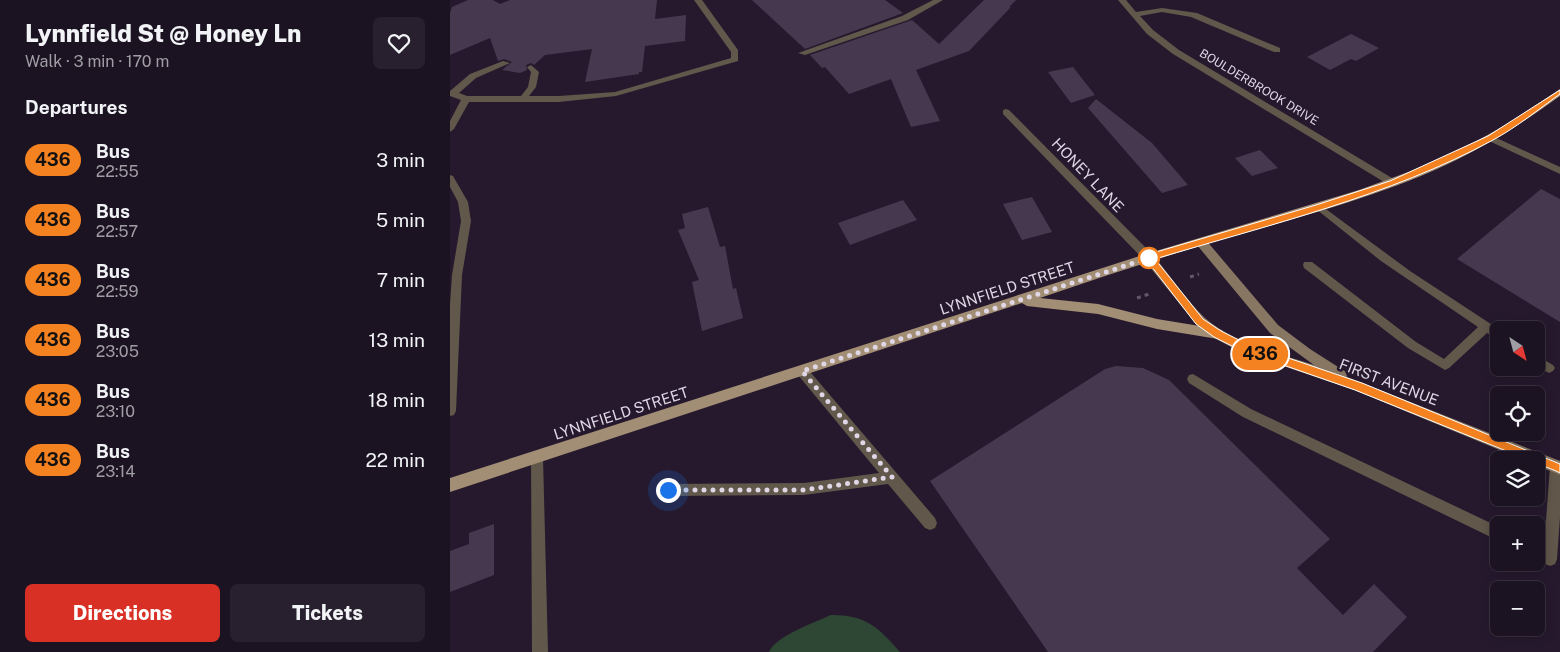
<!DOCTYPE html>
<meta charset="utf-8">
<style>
:root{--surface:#1c1322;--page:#29202f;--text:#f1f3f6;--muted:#a09ea5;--line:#3a3240;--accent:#d93025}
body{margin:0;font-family:"Public Sans",sans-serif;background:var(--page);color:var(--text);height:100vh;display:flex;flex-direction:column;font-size:19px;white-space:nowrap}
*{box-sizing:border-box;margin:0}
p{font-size:16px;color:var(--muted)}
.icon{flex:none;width:28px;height:28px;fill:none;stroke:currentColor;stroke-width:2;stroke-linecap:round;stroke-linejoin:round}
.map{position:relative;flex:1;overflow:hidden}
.side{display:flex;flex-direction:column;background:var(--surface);width:450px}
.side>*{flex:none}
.badge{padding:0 10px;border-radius:16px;font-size:18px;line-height:32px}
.needle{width:32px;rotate:144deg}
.tools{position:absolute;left:1040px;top:321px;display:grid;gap:10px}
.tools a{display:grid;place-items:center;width:55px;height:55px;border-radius:8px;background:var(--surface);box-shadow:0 2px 12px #0003,0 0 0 1px var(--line);font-size:25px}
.you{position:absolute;width:25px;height:25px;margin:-12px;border:4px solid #fff;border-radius:50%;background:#1a73e8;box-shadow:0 0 0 8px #1a73e833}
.map>.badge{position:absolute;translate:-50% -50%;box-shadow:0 0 0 2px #fff}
h2{padding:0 25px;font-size:19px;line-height:45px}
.round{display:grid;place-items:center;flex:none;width:52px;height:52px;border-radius:8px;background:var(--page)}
.summary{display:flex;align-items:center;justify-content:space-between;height:85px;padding:0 25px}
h1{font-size:24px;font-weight:800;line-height:38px}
.action{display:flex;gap:10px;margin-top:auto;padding:10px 25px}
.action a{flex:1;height:58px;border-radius:8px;background:var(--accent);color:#fff;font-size:20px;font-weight:800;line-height:58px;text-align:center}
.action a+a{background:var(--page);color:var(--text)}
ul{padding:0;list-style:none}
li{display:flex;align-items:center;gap:15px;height:60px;padding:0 25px}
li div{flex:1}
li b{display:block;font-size:19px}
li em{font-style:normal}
li .badge{min-width:55px;font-weight:700;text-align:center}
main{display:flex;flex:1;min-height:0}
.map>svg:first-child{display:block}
</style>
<main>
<section class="side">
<div class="summary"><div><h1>Lynnfield St @ Honey Ln</h1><p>Walk · 3 min · 170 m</p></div><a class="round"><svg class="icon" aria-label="heart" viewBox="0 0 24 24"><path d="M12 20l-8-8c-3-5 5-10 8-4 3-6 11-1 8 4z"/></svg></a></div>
<h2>Departures</h2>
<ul>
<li><span class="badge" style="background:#f58220;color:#111">436</span><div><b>Bus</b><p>22:55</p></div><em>3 min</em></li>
<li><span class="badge" style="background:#f58220;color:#111">436</span><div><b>Bus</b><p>22:57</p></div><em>5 min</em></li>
<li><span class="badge" style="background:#f58220;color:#111">436</span><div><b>Bus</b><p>22:59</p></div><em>7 min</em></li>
<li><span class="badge" style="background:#f58220;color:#111">436</span><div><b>Bus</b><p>23:05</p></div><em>13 min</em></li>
<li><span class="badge" style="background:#f58220;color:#111">436</span><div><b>Bus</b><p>23:10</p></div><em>18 min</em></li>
<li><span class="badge" style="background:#f58220;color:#111">436</span><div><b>Bus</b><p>23:14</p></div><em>22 min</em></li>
</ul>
<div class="action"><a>Directions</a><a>Tickets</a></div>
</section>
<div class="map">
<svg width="1110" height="652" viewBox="0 0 1110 652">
<rect width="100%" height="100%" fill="#26192e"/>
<path fill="#2e4734" d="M381,615C416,615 428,627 450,652H319C327,635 364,623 381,615Z"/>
<g fill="#46394f">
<polygon points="18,0 43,0 50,4 60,0 207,0 205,19 236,15 235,41 195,46 192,72 189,72 189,74 135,82 142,49 95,55 84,65 81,63 76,65 77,70 70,73 52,70 62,62 54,59 48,61 40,38 0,55 0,13 2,7"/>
<polygon points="302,0 435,0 453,13 355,49"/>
<polygon points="534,0 566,0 559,7 561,7 519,51 466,70 490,121 461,127 441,79 399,94 375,67 372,68 360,55 462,20 489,44"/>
<polygon points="901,34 929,48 906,61 901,59 880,70 857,57"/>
<polygon points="623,67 645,95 621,103 598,72"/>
<polygon points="646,99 702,143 738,185 712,193 638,108"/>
<polygon points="810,150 828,168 802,176 785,158"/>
<polygon points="1091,189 1110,199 1110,322 1007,259"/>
<polygon points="582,197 602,232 572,240 553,204"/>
<polygon points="453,200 467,220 400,245 388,223"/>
<polygon points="258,207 270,247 275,246 283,289 286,288 293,318 252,331 242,282 249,280 228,230 235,228 232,214"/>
<polygon points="666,366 693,368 719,380 880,539 847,568 893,615 924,584 957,617 923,652 598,652 480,481 655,369"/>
<polygon points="44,524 44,575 0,592 0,551 19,544 19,533"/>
</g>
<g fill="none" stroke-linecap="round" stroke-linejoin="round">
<g stroke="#615568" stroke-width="3" stroke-dasharray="4 4" stroke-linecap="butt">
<polyline points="740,277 749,274"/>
<polyline points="687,298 702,293"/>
</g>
<g fill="#61574a" fill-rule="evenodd">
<polygon points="244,0 252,0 288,50 288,61 166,96 109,102 19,102 4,129 0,132 0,121 11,100 0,96 0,91 20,74 53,61 60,63 26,78 9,93 17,96 71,96 78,87 81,72 77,67 81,65 89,72 86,87 79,96 109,96 165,92 281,58 281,52"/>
<polygon points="1040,135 1110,167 1110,174 1037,140 1037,136"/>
<polygon points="0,175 3,176 18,202 21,221 12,275 6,411 4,415 0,416 0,304 2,275 11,221 8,202 0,187"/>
<polygon points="869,204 960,271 1050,330 1049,330 1049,340 1037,333 999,368 995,370 958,348 854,268 853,265 854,262 862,262 966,342 994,359 1028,327 931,261 866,209 864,207 866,205"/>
<polygon points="1086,355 1103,365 1105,368 1103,371 1099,373 1086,366"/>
<polygon points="352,366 356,367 485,518 487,523 485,528 480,530 475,528 438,484 354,495 218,496 213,494 211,490 213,486 218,484 354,483 429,473 348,375 346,371 348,367"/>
<polygon points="743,374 801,409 1049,527 1049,541 793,417 739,383 737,379 739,375"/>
<polygon points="87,451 92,453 93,457 98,652 82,652 81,457 82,453"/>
<polygon points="1107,460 1110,461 1110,517 1107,559 1105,564 1100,566 1086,560 1086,545 1094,548 1100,466 1102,462"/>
</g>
<g fill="#61574a" fill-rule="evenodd">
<polygon points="483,0 493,0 458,20 355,55 348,53 452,16"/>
<polygon points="668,0 676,0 686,12 712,8 747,13 830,48 830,52 824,52 741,17 712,12 690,16 703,30 729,50 947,181 948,183 947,185 939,185 723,54 697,34"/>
<polygon points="556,109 559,110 703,255 705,258 703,261 695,261 553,114 553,110"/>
</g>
<path fill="#867662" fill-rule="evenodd" d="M751,238L755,239L828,325L860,349L896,372L897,377L1110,461V475L1086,465V460H1074L904,390L789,351L764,338L746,324L695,261L693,258L695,255H703C719,274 737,301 755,318C784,344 828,353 864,365L820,333L747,245L745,242Z"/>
<path fill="#a28e74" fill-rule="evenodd" d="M1110,89V96C1081,117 1052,136 1020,153C938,196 844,218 756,244C700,261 645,279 590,298L648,304L707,319L768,329L772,330L774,334L772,338L768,339L707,329L648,314L577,306L572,303L0,492V478L696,254L909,190L961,171L1012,149L1061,122Z"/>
</g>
<path fill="#f58220" stroke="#fff" d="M1110,90V94C1089,109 1067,127 1043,140C940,196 818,225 705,259L753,319L771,331L797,344L912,383L1110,464V473L1106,471L905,390L790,350L764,337L746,324L695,258L696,255L866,205L940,181L1038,136Z"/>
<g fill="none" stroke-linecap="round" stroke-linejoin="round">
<polyline stroke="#dfd7e6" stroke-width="5" stroke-dasharray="0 9" points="218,490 354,490 442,477 352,371 699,258"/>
</g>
<circle fill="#fff" stroke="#f58220" stroke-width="2.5" cx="699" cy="258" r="10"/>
<g text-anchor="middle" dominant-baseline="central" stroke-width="5" stroke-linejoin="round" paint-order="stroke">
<g font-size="12" fill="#dfd7e6" stroke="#26192e">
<text transform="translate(809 87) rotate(31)">BOULDERBROOK DRIVE</text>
</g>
<g font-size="15" fill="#dfd7e6" stroke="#26192e">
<text transform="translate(638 175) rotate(46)">HONEY LANE</text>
<text transform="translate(557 288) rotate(-18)">LYNNFIELD STREET</text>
<text transform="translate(939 382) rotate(21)">FIRST AVENUE</text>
<text transform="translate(171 413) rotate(-18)">LYNNFIELD STREET</text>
</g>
</g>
</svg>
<div class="tools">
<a><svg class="needle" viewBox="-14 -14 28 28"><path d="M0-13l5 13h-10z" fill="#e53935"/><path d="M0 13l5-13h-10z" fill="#a09ea5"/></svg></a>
<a><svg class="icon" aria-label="locate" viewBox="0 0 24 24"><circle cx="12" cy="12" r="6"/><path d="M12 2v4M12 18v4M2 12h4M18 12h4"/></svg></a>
<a><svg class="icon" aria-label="layers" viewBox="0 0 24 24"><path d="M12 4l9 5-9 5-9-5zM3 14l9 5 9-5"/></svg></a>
<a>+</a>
<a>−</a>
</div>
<div class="you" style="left:218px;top:490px"></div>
<b class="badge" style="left:810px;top:354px;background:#f58220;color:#111">436</b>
</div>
</main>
